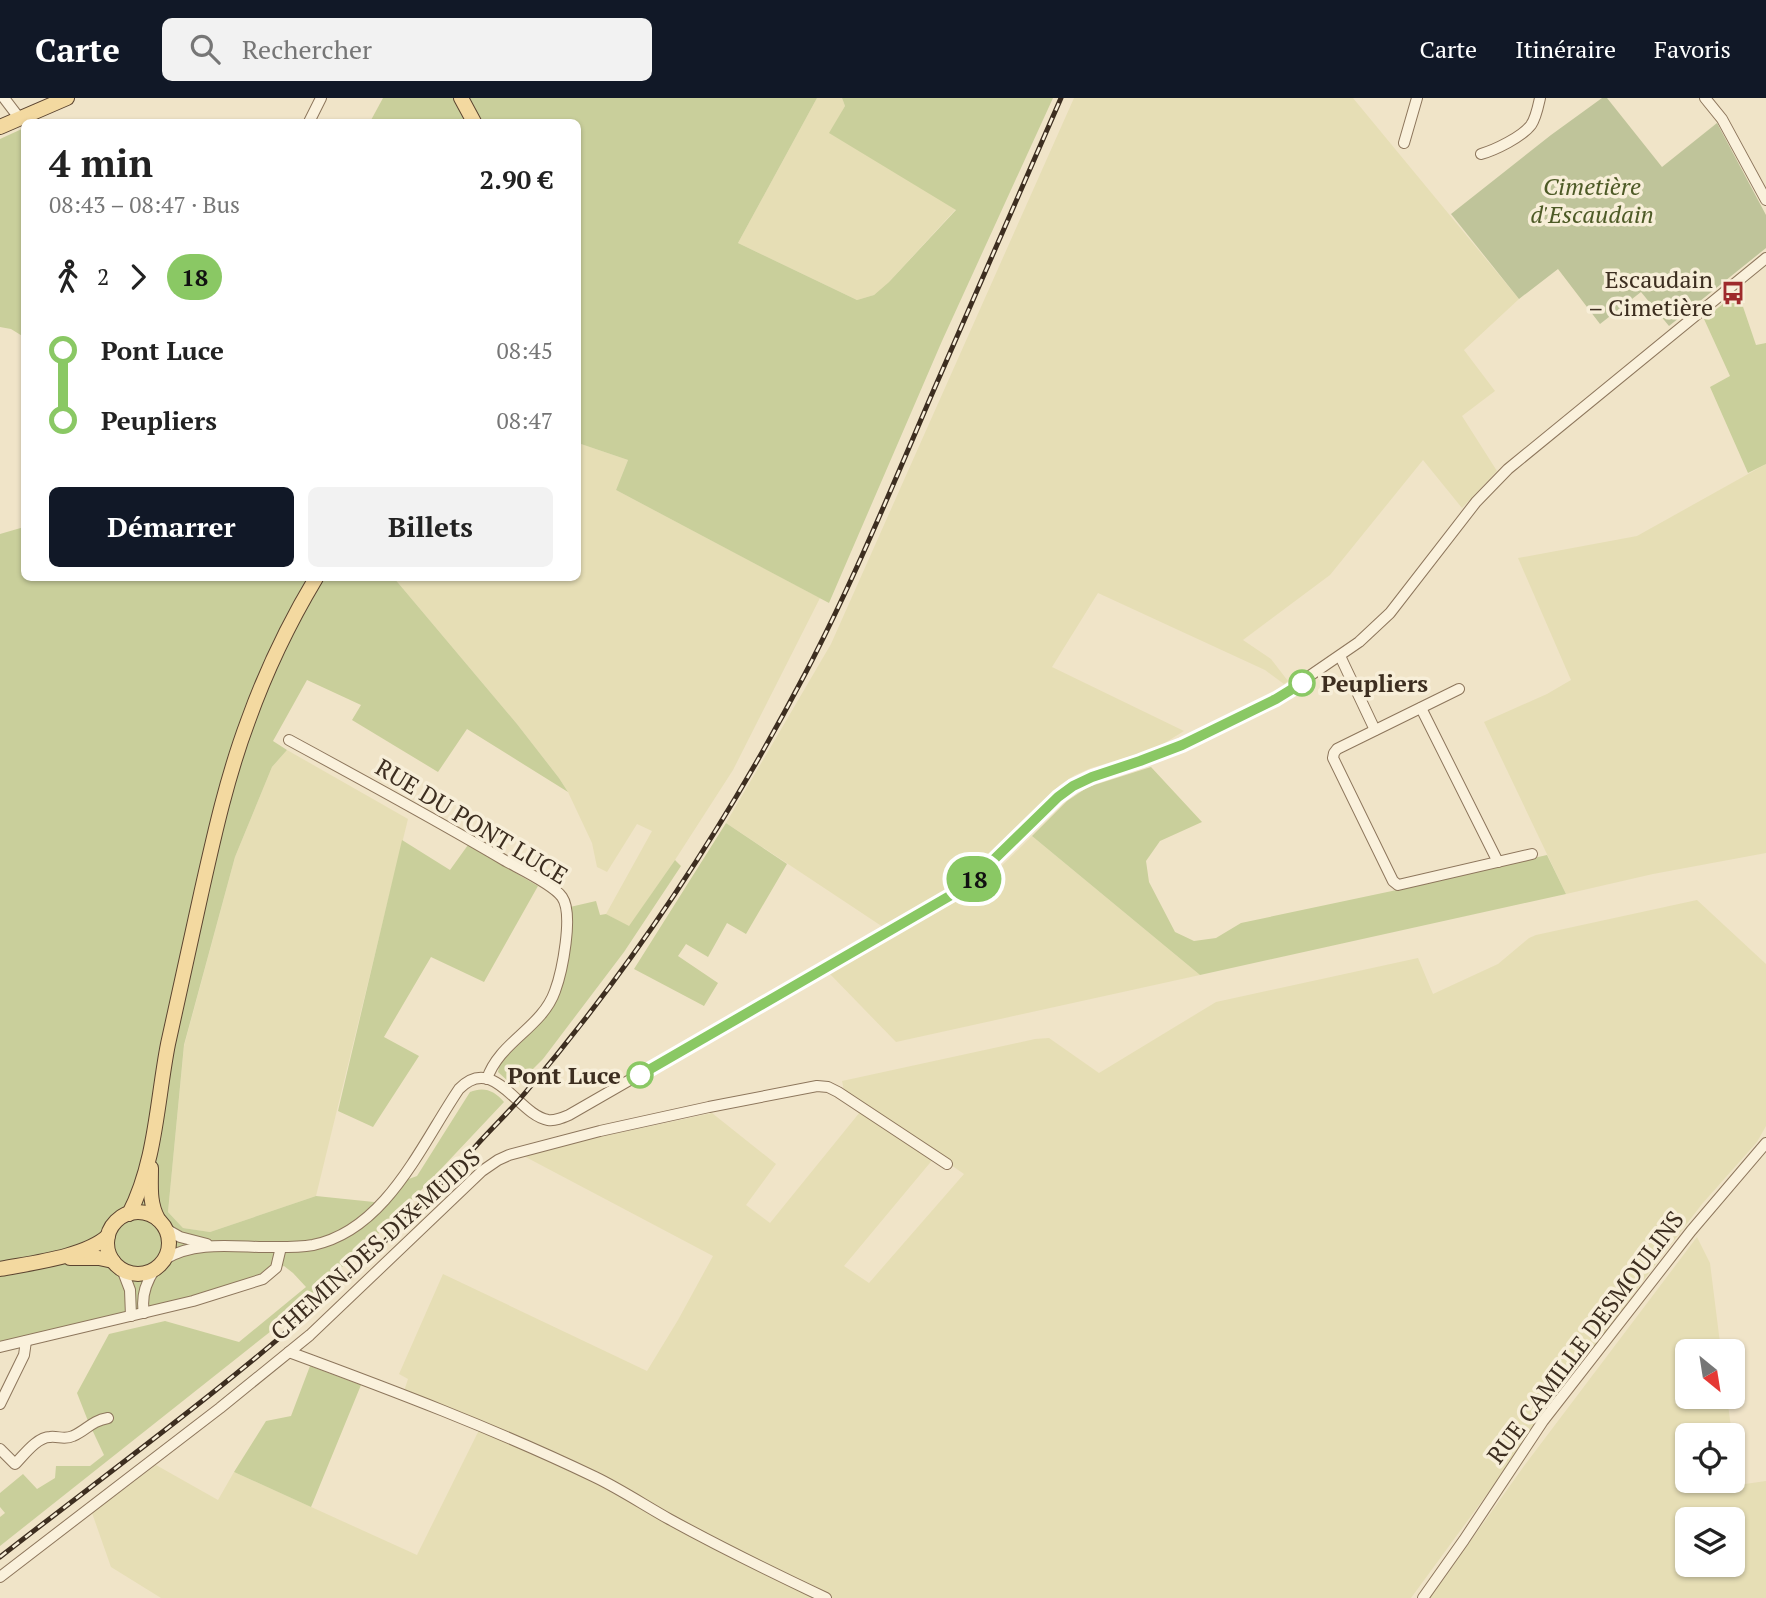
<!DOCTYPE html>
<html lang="fr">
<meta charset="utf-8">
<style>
:root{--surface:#fff;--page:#f2f2f2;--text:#222;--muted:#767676;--accent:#111827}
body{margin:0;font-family:"PT Serif",serif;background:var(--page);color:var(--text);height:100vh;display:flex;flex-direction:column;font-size:26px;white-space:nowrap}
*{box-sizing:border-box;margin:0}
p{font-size:23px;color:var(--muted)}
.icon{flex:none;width:38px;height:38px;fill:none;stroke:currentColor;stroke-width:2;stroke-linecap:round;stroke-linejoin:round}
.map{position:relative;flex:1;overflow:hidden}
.sheet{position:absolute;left:21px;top:21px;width:560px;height:462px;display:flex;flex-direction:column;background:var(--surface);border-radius:10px;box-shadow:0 2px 5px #0004}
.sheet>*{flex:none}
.badge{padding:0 14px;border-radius:23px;font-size:24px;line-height:46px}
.needle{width:46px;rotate:150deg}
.fabs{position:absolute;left:1675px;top:1241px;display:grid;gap:14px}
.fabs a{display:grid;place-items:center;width:70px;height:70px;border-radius:10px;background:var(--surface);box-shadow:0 2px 5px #0004;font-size:35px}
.map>.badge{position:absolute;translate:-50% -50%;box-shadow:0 0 0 4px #fff}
.legs{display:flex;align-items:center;gap:10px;height:77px;padding:0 28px;font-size:23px}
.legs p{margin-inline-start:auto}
.headline{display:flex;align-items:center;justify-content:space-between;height:119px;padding:0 28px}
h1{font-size:38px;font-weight:600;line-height:52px}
.action{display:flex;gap:14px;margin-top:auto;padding:14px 28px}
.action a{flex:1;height:80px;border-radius:10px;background:var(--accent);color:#fff;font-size:28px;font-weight:600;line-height:80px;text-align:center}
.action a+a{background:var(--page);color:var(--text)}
ul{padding:0 28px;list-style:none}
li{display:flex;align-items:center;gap:24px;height:70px;font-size:26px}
li i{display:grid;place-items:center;width:10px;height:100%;margin:0 9px;background:currentColor}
li i::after{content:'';width:18px;height:18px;margin:-9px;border:5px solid;border-radius:50%;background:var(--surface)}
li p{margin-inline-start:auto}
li:first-child i{background:linear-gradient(#0000 50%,currentColor 0)}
li:last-child i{background:linear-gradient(currentColor 50%,#0000 0)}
header{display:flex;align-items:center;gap:42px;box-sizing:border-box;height:98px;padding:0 35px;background:var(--accent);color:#fff}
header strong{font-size:33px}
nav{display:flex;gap:38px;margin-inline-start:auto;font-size:24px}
.search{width:490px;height:63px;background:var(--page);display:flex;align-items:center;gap:18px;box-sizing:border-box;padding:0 24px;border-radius:10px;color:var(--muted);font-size:26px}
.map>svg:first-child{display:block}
</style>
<header>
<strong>Carte</strong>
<div class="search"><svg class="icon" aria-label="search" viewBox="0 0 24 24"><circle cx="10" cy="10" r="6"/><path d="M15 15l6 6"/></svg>Rechercher</div>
<nav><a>Carte</a><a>Itinéraire</a><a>Favoris</a></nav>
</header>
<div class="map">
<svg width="1766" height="1500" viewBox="0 0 1766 1500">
<rect width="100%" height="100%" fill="#f0e4c8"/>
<g fill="#e6deb5" fill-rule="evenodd">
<polygon points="817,0 842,0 845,8 830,35 956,111 889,184 874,197 857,202 738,145"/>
<polygon points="1074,0 1353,0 1519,201 1464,252 1495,293 1462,318 1497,373 1462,410 1423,362 1330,477 1243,542 1271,561 1288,583 1284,586 1265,572 1098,495 1052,569 1184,633 1155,651 1091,670 1075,677 1060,687 962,783 883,829 726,725 831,546"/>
<polygon points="578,345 628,362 616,392 820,500 733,672 675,762 629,829 606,816 652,733 637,726 607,774 597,769 592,745 568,694 559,680 517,626 394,480 578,480"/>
<polygon points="1766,366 1766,755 1653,776 1566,796 1484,624 1547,596 1571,582 1518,460 1637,438"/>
<polygon points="287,652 408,721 316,1098 210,1134 183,1130 168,1114 184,948 235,759 272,669"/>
<polygon points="1032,738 1200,877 896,944 829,875 978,791"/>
<polygon points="1697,802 1766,866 1766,1028 1757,1044 1702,1106 1646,1179 1411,1500 161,1500 111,1469 92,1415 156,1367 218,1402 234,1374 417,1457 482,1326 404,1293 408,1281 399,1276 443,1176 647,1273 678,1222 713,1158 520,1056 712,1015 776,1066 746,1107 770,1125 860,1014 934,1060 844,1168 869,1185 964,1076 844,993 842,983 1035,941 1049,940 1099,975 1216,904 1418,860 1433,896 1498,866 1529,840 1536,837"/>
<path d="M1697,1139L1710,1165L1721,1253H1687V1298L1727,1299L1732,1337H1687V1382H1732L1733,1343L1738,1387L1766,1383V1500H1430L1524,1368ZM1732,1421V1466H1687V1421Z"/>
</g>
<g fill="#c9cf9b">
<polygon points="383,0 453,0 466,24 370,24"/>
<polygon points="466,0 817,0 738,145 857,202 874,197 889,184 956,112 829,35 845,8 842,0 1053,0 942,243 829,505 616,392 628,362 578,345 578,24 479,24"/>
<polygon points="24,30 24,239 11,231 0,229 0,41"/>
<polygon points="1738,194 1756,247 1766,245 1766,366 1748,375 1710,289 1730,278 1704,221"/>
<path d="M24,429V480H394L517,626L559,680L568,694L467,631L438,674L352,622L361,607L307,582L273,643L287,652L272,669L235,759L184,947L168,1114L183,1130L210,1134L316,1098L374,1104L384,1111L406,1082L417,1078L470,994C484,988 495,993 504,1004L391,1124L280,1226L0,1448V1419L5,1415L0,1409V1395L23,1376L37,1391L55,1380L56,1368H90L104,1357L88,1323L77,1295L109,1236L165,1223L239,1244L306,1189L293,1175L284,1168L197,1198L0,1244V436Z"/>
<polygon points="1151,669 1202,724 1160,743 1146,763 1149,784 1175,834 1194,843 1216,840 1241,825 1392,793 1547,757 1566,796 1200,877 1032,738 1067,703 1088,689"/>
<polygon points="726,725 787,766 746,836 727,825 708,859 686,846 678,858 718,885 704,908 634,871"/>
<polygon points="402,742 450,772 468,747 538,788 484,884 431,859 384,939 419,958 373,1029 338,1013"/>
<polygon points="675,762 681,768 624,854 543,961 519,985 513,981 510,985 498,974 500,965 539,927 553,905 570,809 596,803 600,817 606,816 629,828"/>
<polygon points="310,1268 361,1287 311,1409 234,1374 266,1323 291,1318"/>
</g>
<polygon fill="#bfc49a" points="1602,0 1607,0 1662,69 1717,25 1766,117 1766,150 1669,228 1641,194 1600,226 1558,171 1519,201 1451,116 1551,37"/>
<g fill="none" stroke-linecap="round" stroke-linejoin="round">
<g stroke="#8d765c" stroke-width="12">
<g id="minor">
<polyline points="4,0 20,21"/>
<polyline points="1705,0 1722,21 1766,102"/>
<polyline points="309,24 321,0"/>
<polyline points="1404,45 1417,0"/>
<path d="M1481,56C1495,52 1522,39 1531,27C1536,20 1538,9 1540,0"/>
<polyline points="1340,558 1375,632"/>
<polyline points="1459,591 1337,651 1334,655 1333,660 1393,783 1398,787 1532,756"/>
<polyline points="1421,610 1498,764"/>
<path d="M289,642C361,681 433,720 504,762C518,770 553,786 562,799C574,816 562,874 555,893C542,930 499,944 487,981"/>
<polyline points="166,1131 180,1139 207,1146"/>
<path d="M165,1161C193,1144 228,1148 259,1149C277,1149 295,1150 313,1147C386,1132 421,1047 459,991C494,955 518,1017 548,1022C555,1023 562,1020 569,1017L960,792L978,777L1049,707L1068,691L1085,682L1173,651L1276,601L1359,544L1390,515L1476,404L1508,371L1766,160"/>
<polyline points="122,1171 130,1192 131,1218"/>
<path d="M144,1215C141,1199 146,1184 155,1171"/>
<polyline points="0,1249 193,1203 263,1181 276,1170 281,1149"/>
<path d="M289,1254C392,1292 495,1331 595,1379C620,1391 644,1407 669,1421C720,1449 773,1475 826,1500"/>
<polyline points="0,1306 24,1257 26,1243"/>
<path d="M0,1351L15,1366C24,1357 37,1339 50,1339C58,1338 65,1342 73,1338C87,1332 91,1323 108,1320"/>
<polyline points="0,1479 220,1310 310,1237 482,1073 498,1062 509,1057 600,1033 709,1009 817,988 828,989 838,994 947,1066"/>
<polyline points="1423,1500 1464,1442 1543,1323 1691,1133 1766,1045"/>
</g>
</g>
<g stroke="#5b4430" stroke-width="16">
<g id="major">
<polyline points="461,0 474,24"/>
<polyline points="0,29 67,0"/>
<path d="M151,1070C151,1088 149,1105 158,1121"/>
<circle cx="138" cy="1145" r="31"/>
<path d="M129,1116C156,1064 157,1002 168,946C179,896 190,846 201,796C214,738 227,679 248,623C266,573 289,525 316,480"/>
<polyline points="70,1160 99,1160 113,1163"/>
<path d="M0,1171C31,1165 85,1159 108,1138"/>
</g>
</g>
<use href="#minor" stroke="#faf1dc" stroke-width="10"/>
<use href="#major" stroke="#f3d9a0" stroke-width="14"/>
<g stroke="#3d2e20" stroke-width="5">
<path id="rail" d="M0,1459C114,1370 232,1285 339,1188C387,1144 430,1096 475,1049C491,1031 509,1014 525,995C634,867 728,723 806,574C853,484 892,389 932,296C975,197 1018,99 1061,0"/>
</g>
<use href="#rail" stroke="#f7eed8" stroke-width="2.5" stroke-dasharray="8" stroke-linecap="butt"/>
</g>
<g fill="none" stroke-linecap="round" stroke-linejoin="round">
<g stroke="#fff" stroke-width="16">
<polyline id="line-1" points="640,977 960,792 978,777 1058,699 1073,688 1092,679 1140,663 1182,647 1276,601 1302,585"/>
</g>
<use href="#line-1" stroke="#8ac864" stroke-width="10"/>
</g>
<defs>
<g id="bus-bare" transform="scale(1.89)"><path d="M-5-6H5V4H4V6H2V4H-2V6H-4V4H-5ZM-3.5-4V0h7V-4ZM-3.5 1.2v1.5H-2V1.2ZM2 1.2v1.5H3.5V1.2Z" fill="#9e2a2b" stroke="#f7eed8" stroke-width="2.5" paint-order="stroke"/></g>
</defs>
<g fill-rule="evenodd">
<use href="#bus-bare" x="1733" y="195"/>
</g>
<g fill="#fff" stroke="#8ac864" stroke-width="3.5">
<circle cx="1302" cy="585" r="12"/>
<circle cx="640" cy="977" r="12"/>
</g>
<g text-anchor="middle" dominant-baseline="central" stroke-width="7" stroke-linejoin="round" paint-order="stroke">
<g font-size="24" font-style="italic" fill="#4d5a26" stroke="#f7eed8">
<text x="1592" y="88">Cimetière<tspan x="1592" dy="28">d'Escaudain</tspan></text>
</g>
<g font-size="24" fill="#3d2e20" stroke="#f7eed8" text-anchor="end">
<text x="1713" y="181">Escaudain<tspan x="1713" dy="28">– Cimetière</tspan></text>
</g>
<g font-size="24" font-weight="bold" fill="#3d2e20" stroke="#f7eed8" text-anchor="start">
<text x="1321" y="585">Peupliers</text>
<text x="621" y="977" text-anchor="end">Pont Luce</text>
</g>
<g font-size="24" fill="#3d2e20" stroke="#f7eed8">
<text transform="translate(472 723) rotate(31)">RUE DU PONT LUCE</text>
<text transform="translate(375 1146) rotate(-42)">CHEMIN DES DIX MUIDS</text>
<text transform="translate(1585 1239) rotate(-53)">RUE CAMILLE DESMOULINS</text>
</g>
</g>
</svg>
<div class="fabs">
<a><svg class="needle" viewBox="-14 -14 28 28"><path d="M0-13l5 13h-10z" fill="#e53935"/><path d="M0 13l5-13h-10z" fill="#767676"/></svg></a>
<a><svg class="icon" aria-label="locate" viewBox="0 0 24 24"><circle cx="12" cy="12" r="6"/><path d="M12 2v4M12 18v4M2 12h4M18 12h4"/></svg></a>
<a><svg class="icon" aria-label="layers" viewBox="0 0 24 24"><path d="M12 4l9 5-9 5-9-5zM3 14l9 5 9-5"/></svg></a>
</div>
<b class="badge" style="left:974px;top:781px;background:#8ac864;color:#111">18</b>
<section class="sheet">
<div class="headline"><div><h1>4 min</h1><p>08:43 – 08:47 · Bus</p></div><b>2.90 €</b></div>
<div class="legs"><svg class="icon" aria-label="walk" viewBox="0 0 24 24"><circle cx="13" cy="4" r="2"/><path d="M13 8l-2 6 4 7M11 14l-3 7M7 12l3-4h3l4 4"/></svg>2<svg class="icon" aria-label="forward" viewBox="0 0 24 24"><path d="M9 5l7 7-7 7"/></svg><b class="badge" style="background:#8ac864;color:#111">18</b></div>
<ul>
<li><i style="color:#8ac864"></i><b>Pont Luce</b><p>08:45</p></li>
<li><i style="color:#8ac864"></i><b>Peupliers</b><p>08:47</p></li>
</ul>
<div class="action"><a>Démarrer</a><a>Billets</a></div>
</section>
</div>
